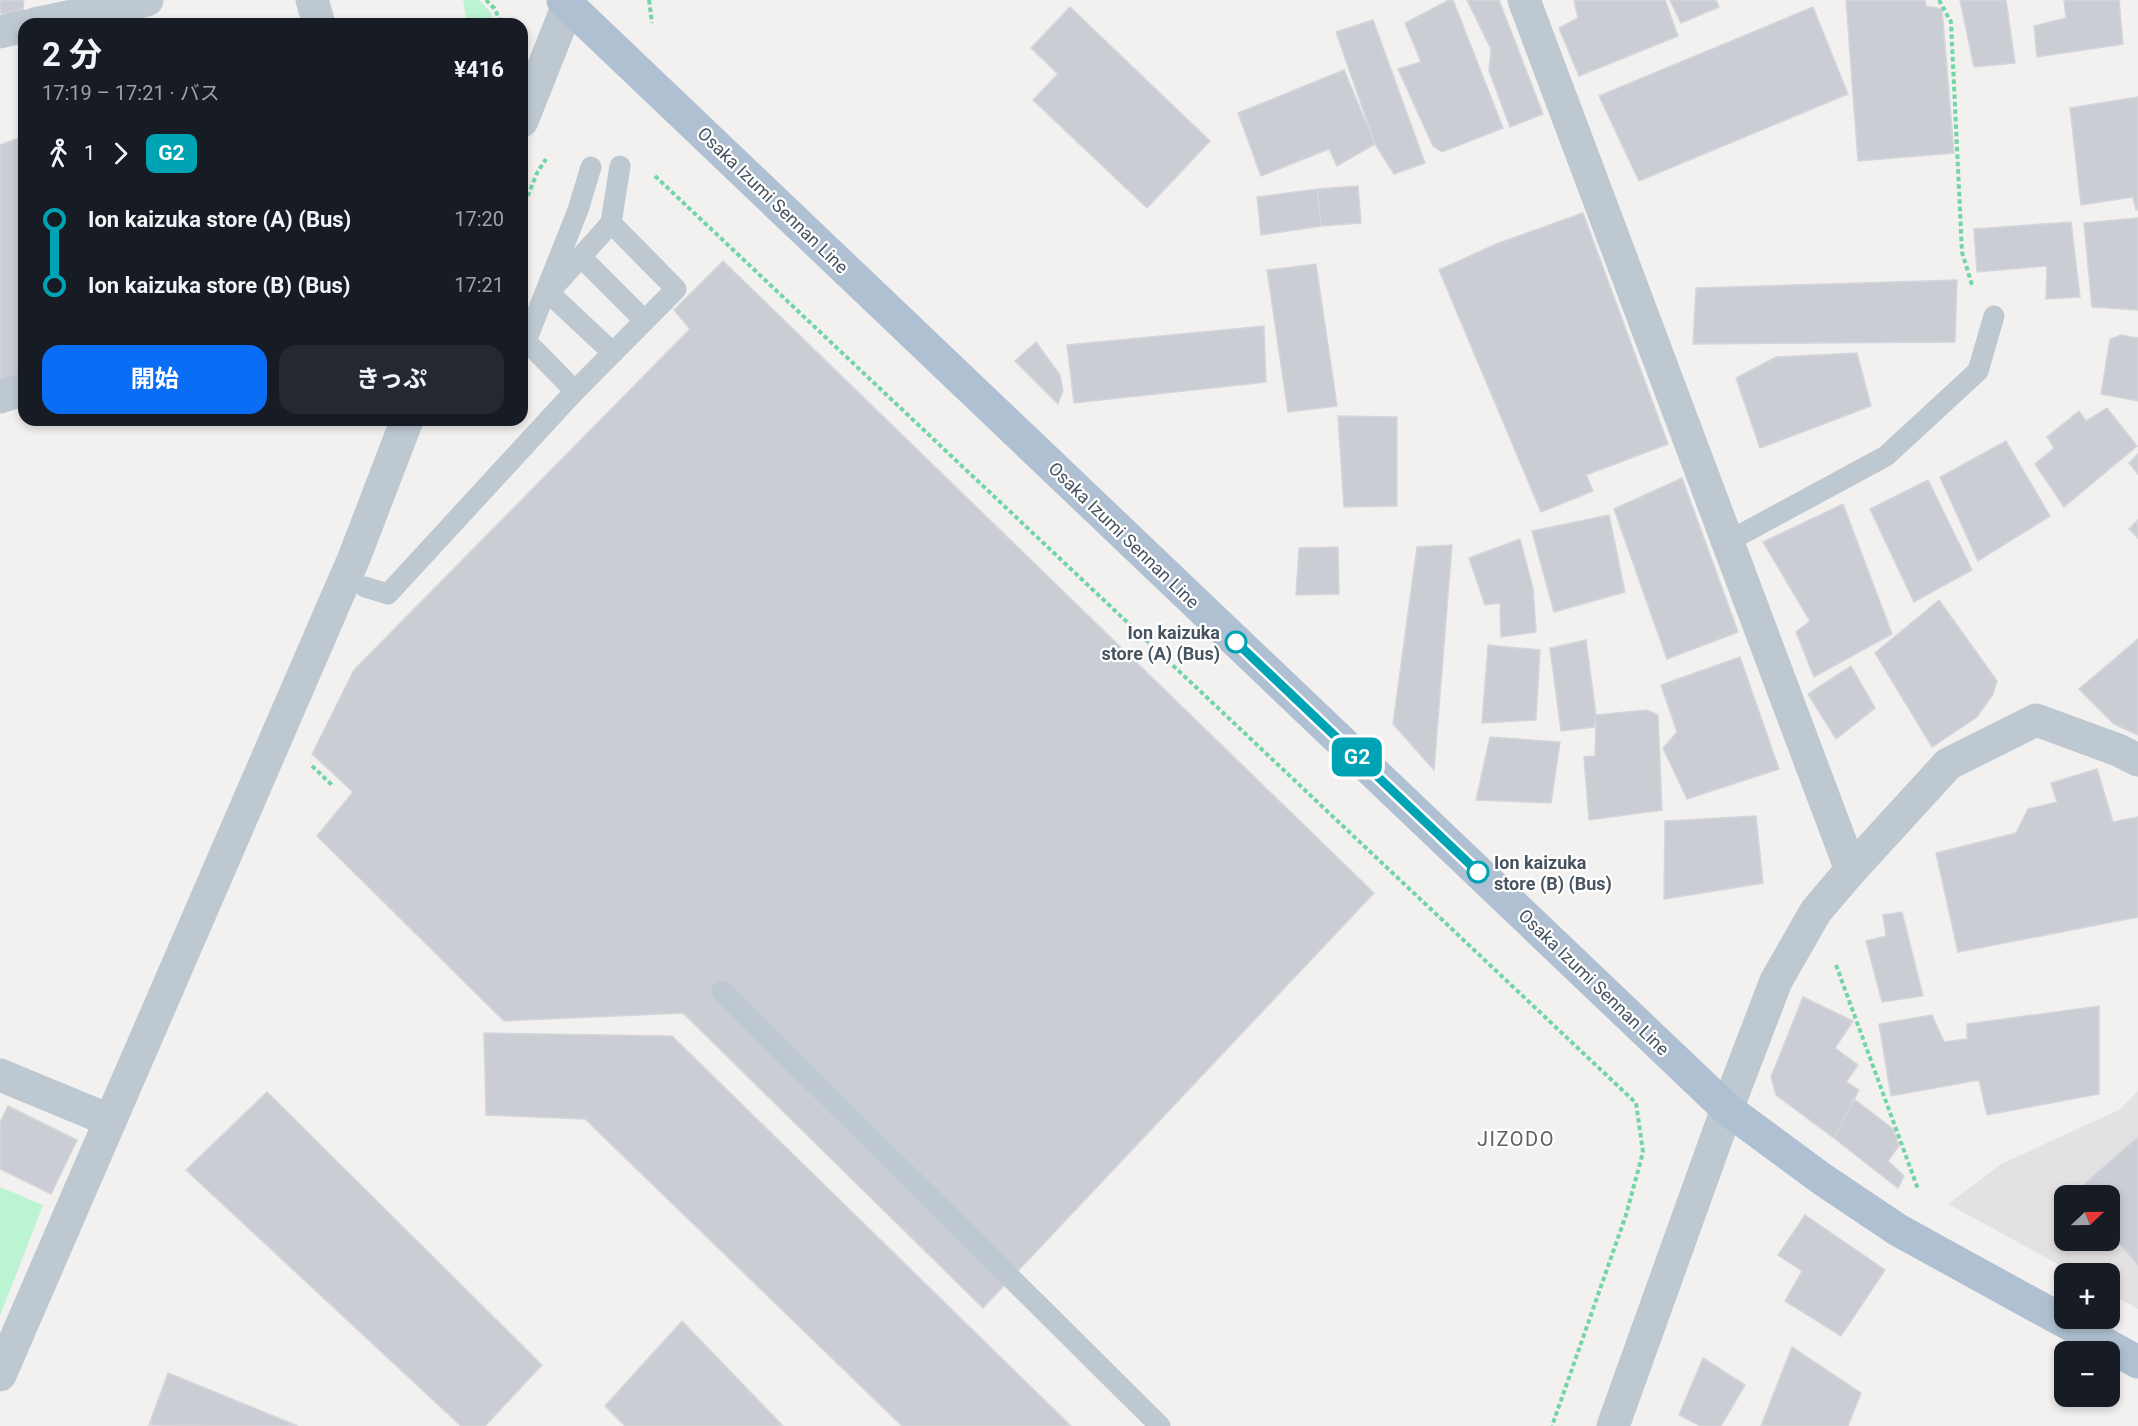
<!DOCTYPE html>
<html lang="ja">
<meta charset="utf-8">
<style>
:root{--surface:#171b24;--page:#242831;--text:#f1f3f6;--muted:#9ea1a6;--accent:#096ef5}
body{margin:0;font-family:Roboto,"Noto Sans JP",sans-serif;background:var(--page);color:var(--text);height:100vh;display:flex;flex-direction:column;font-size:22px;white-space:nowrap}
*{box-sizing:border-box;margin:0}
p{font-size:20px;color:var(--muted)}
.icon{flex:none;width:33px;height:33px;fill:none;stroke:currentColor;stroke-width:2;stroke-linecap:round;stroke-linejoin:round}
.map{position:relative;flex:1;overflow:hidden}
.side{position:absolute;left:18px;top:18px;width:510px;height:408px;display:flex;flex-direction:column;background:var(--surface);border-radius:18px;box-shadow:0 3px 9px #0003}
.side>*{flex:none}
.badge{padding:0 12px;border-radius:9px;font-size:21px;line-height:39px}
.needle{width:39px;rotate:68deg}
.fabs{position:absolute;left:2054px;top:1185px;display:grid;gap:12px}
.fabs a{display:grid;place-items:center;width:66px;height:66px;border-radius:12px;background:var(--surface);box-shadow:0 3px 9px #0003;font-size:30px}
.map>.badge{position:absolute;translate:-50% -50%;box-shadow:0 0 0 3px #fff}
.legs{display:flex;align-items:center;gap:9px;height:66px;padding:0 24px;font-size:20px}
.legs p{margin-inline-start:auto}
.head{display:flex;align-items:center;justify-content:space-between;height:102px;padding:0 24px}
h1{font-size:33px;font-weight:700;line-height:45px}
.action{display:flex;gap:12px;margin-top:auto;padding:12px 24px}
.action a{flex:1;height:69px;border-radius:18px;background:var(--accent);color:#fff;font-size:24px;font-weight:700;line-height:69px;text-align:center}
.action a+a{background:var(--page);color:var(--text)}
ul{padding:0 24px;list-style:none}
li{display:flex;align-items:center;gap:21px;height:66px;font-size:22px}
li i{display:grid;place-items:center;width:9px;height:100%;margin:0 8px;background:currentColor}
li i::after{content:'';width:15px;height:15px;margin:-8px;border:4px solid;border-radius:50%;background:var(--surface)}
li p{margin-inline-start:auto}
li:first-child i{background:linear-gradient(#0000 50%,currentColor 0)}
li:last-child i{background:linear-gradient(currentColor 50%,#0000 0)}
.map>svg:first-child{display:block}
</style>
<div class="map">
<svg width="2138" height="1426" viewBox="0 0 2138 1426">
<rect width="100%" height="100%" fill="#f3f0f0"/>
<path fill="#e4e1e2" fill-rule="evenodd" d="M2138,1091V1309L2109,1293V1274L2074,1273L1948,1204L2001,1164L2119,1110ZM2064,1196H2109V1240H2064Z"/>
<g fill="#bcf3d2">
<polygon points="463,0 479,0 491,13 495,24 467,24"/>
<polygon points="0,1187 43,1205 0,1316"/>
</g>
<g fill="#cacdd3" stroke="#d4d6dc" stroke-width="1.5">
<polygon points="0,0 24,0 23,9 2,14 0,12"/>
<polygon points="1449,0 1453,0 1503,128 1442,152 1433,146 1398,69 1421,62 1405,23"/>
<polygon points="1467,0 1499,0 1543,114 1510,127 1489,71 1491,49"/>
<polygon points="1574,0 1665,0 1678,36 1579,76 1559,28 1578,18"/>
<polygon points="1670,0 1716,0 1719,7 1681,23"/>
<polygon points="1846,0 1925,0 1926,6 1942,9 1954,153 1858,161"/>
<polygon points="1960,0 2006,0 2015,63 1974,67"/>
<polygon points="2064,0 2119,0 2123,44 2037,57 2034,26 2066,18"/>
<polygon points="1070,7 1210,141 1147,208 1033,100 1058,74 1031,48"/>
<polygon points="1813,7 1848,94 1639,181 1599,96"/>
<polygon points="1373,20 1425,163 1394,174 1375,144 1336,32"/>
<polygon points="1344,70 1375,144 1337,166 1329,149 1261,176 1238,113"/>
<polygon points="2138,97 2138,210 2136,210 2133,197 2081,205 2070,108"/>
<polygon points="24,136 24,375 0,381 0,145"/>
<polygon points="1358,186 1361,223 1321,226 1317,189"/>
<polygon points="1317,189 1321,226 1261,235 1257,197"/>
<polygon points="1583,213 1668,444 1586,475 1593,491 1541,512 1439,270 1496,244"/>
<polygon points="2138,218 2138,310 2092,307 2084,223"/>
<polygon points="2071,222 2080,297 2046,299 2047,266 1977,272 1974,229"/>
<polygon points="723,261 1374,893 983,1308 683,1013 504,1021 317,836 353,792 312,754 354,670 690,329 674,310"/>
<polygon points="1316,264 1337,406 1288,412 1267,270"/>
<polygon points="1957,280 1955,342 1693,344 1696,288"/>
<polygon points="1264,326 1266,382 1074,403 1067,345"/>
<polygon points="2121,335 2138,338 2138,401 2101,394 2110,339"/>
<polygon points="1036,342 1060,375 1063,391 1058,404 1015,361"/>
<polygon points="1857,353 1871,406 1760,448 1736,378 1776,357"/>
<polygon points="2107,408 2137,446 2064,507 2035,464 2054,448 2047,437 2079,411 2086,421"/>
<polygon points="1338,416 1397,417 1397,506 1344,507"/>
<polygon points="2006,441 2050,516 1978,561 1940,477"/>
<polygon points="2138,454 2138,474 2129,463"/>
<polygon points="1682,478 1738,632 1667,659 1614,509"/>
<polygon points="1928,480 1972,570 1914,602 1870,509"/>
<polygon points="1843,504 1892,634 1814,677 1796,632 1810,621 1763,542"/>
<polygon points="1609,515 1625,592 1554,612 1532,531"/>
<polygon points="2138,520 2138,538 2129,529"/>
<polygon points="1520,539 1533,588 1536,632 1501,637 1500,603 1485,605 1469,558"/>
<polygon points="1452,545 1434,770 1393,724 1417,547"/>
<polygon points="1338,547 1339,594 1296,595 1299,548"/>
<polygon points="1939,600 1997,681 1993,694 1977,717 1932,747 1875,653"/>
<polygon points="2138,639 2138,735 2114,724 2079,689"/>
<polygon points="1586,640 1596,715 1595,727 1561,731 1550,648"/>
<polygon points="1488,645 1540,650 1536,720 1482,723"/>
<polygon points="1740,657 1779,769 1687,799 1663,748 1677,732 1661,685"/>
<polygon points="1851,666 1875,708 1836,739 1808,694"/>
<polygon points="1647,710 1658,715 1662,810 1589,820 1584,757 1595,756 1596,715"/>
<polygon points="1490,737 1560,742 1551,803 1476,800"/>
<polygon points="2097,769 2113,822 2138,817 2138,917 1958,952 1936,853 2016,833 2028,809 2057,802 2051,783"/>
<polygon points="1756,816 1763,883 1664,899 1665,821"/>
<polygon points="1902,912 1923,996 1882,1002 1866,941 1886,936 1883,915"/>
<polygon points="1803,997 1853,1021 1835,1048 1858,1065 1846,1082 1859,1090 1834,1138 1776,1095 1771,1077"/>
<polygon points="2099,1006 2099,1094 1987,1115 1979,1080 1891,1096 1879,1024 1932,1015 1944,1042 1967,1039 1967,1024"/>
<polygon points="484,1033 672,1036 1071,1426 902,1426 585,1119 486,1115"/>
<polygon points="267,1092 542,1365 485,1426 461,1426 186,1170"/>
<polygon points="1854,1099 1893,1129 1899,1146 1888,1161 1904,1176 1898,1188 1834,1138"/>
<polygon points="8,1106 77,1140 51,1194 0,1169 0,1123"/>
<polygon points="2138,1137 2138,1265 2109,1232 2109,1196 2078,1196 2075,1192"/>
<polygon points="1805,1215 1885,1270 1841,1336 1785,1301 1802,1271 1778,1255"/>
<polygon points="682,1321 783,1426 625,1426 605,1406"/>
<polygon points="1792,1347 1861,1393 1848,1426 1761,1426"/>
<polygon points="1703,1358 1745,1385 1721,1426 1700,1426 1679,1415"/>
<polygon points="168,1373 298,1426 149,1425"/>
</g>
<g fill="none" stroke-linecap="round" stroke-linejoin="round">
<g stroke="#71d5a4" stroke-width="4" stroke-dasharray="4.5 3" stroke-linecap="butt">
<polyline points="486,0 494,8 502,24"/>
<polyline points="649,0 652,23"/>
<polyline points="1939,0 1951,22 1962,252 1972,285"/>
<polyline points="655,176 1636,1103 1643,1152 1626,1215 1552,1426"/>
<polyline points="522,210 537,173 546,159"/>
<polyline points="312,766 333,786"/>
<polyline points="1836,965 1918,1189"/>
</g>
<g stroke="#bdc8d1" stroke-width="21">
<polyline points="581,257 644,320"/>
<polyline points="552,289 611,223 620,166"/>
<polyline points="549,293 613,353"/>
<polyline points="575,391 526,341 578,210 591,167"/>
<polyline points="1727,542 1886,456 1978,371 1994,316"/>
<polyline points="365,587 388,594 575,391 676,289 611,223"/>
<polyline points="722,991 1160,1426"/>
</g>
<g stroke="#bdc8d1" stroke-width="33">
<polyline points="312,0 319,24"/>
<polyline points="1524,0 1851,870"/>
<polyline points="35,24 147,0"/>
<polyline points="0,32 24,26"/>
<polyline points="522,121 570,0"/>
<polyline points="0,397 24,389"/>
<polyline points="0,1075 109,1120"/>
<polyline points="1727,1109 1776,981 1816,911 1851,870 1948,764 2036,720 2118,750 2138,760"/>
<polyline points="0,1375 354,558 407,420"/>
</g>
<polyline stroke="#bdc8d1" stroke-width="33" points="1613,1426 1727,1109"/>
<polyline stroke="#aec0d1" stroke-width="33" points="563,0 1727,1109 1822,1179 1898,1230 2138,1362"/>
</g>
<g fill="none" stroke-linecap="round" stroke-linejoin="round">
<g stroke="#fff" stroke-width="14">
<polyline id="line-1" points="1236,642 1478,872"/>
</g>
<use href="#line-1" stroke="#00a3b4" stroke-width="9"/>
</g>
<g fill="#fff" stroke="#00a3b4" stroke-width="3">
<circle cx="1236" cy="642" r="10"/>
<circle cx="1478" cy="872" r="10"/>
</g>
<g text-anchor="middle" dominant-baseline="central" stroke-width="4.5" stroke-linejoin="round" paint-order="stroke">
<g font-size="18" fill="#475460" stroke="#fff">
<text transform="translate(773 200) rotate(44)">Osaka Izumi Sennan Line</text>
<text transform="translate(1124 535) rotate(44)">Osaka Izumi Sennan Line</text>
<text transform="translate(1594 982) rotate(44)">Osaka Izumi Sennan Line</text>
</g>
<g font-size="18" font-weight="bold" fill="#475460" stroke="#fff" text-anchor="end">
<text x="1220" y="632">Ion kaizuka<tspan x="1220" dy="21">store (A) (Bus)</tspan></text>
<text x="1494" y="862" text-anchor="start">Ion kaizuka<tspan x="1494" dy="21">store (B) (Bus)</tspan></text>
</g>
<g font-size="20" letter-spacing="1.5" fill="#5c6166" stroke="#fff">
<text x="1516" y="1139">JIZODO</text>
</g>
</g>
</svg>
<div class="fabs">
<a><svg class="needle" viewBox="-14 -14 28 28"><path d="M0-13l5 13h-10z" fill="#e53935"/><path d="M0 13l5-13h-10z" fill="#9ea1a6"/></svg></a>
<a>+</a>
<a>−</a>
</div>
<b class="badge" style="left:1357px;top:757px;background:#00a3b4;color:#fff">G2</b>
<section class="side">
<div class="head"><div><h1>2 分</h1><p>17:19 – 17:21 · バス</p></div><b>¥416</b></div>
<div class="legs"><svg class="icon" aria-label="walk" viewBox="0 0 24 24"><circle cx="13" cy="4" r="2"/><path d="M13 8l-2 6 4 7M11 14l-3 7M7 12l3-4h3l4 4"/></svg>1<svg class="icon" aria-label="forward" viewBox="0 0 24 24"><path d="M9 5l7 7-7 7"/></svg><b class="badge" style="background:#00a3b4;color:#fff">G2</b></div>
<ul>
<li><i style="color:#00a3b4"></i><b>Ion kaizuka store (A) (Bus)</b><p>17:20</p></li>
<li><i style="color:#00a3b4"></i><b>Ion kaizuka store (B) (Bus)</b><p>17:21</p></li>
</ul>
<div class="action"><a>開始</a><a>きっぷ</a></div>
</section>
</div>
